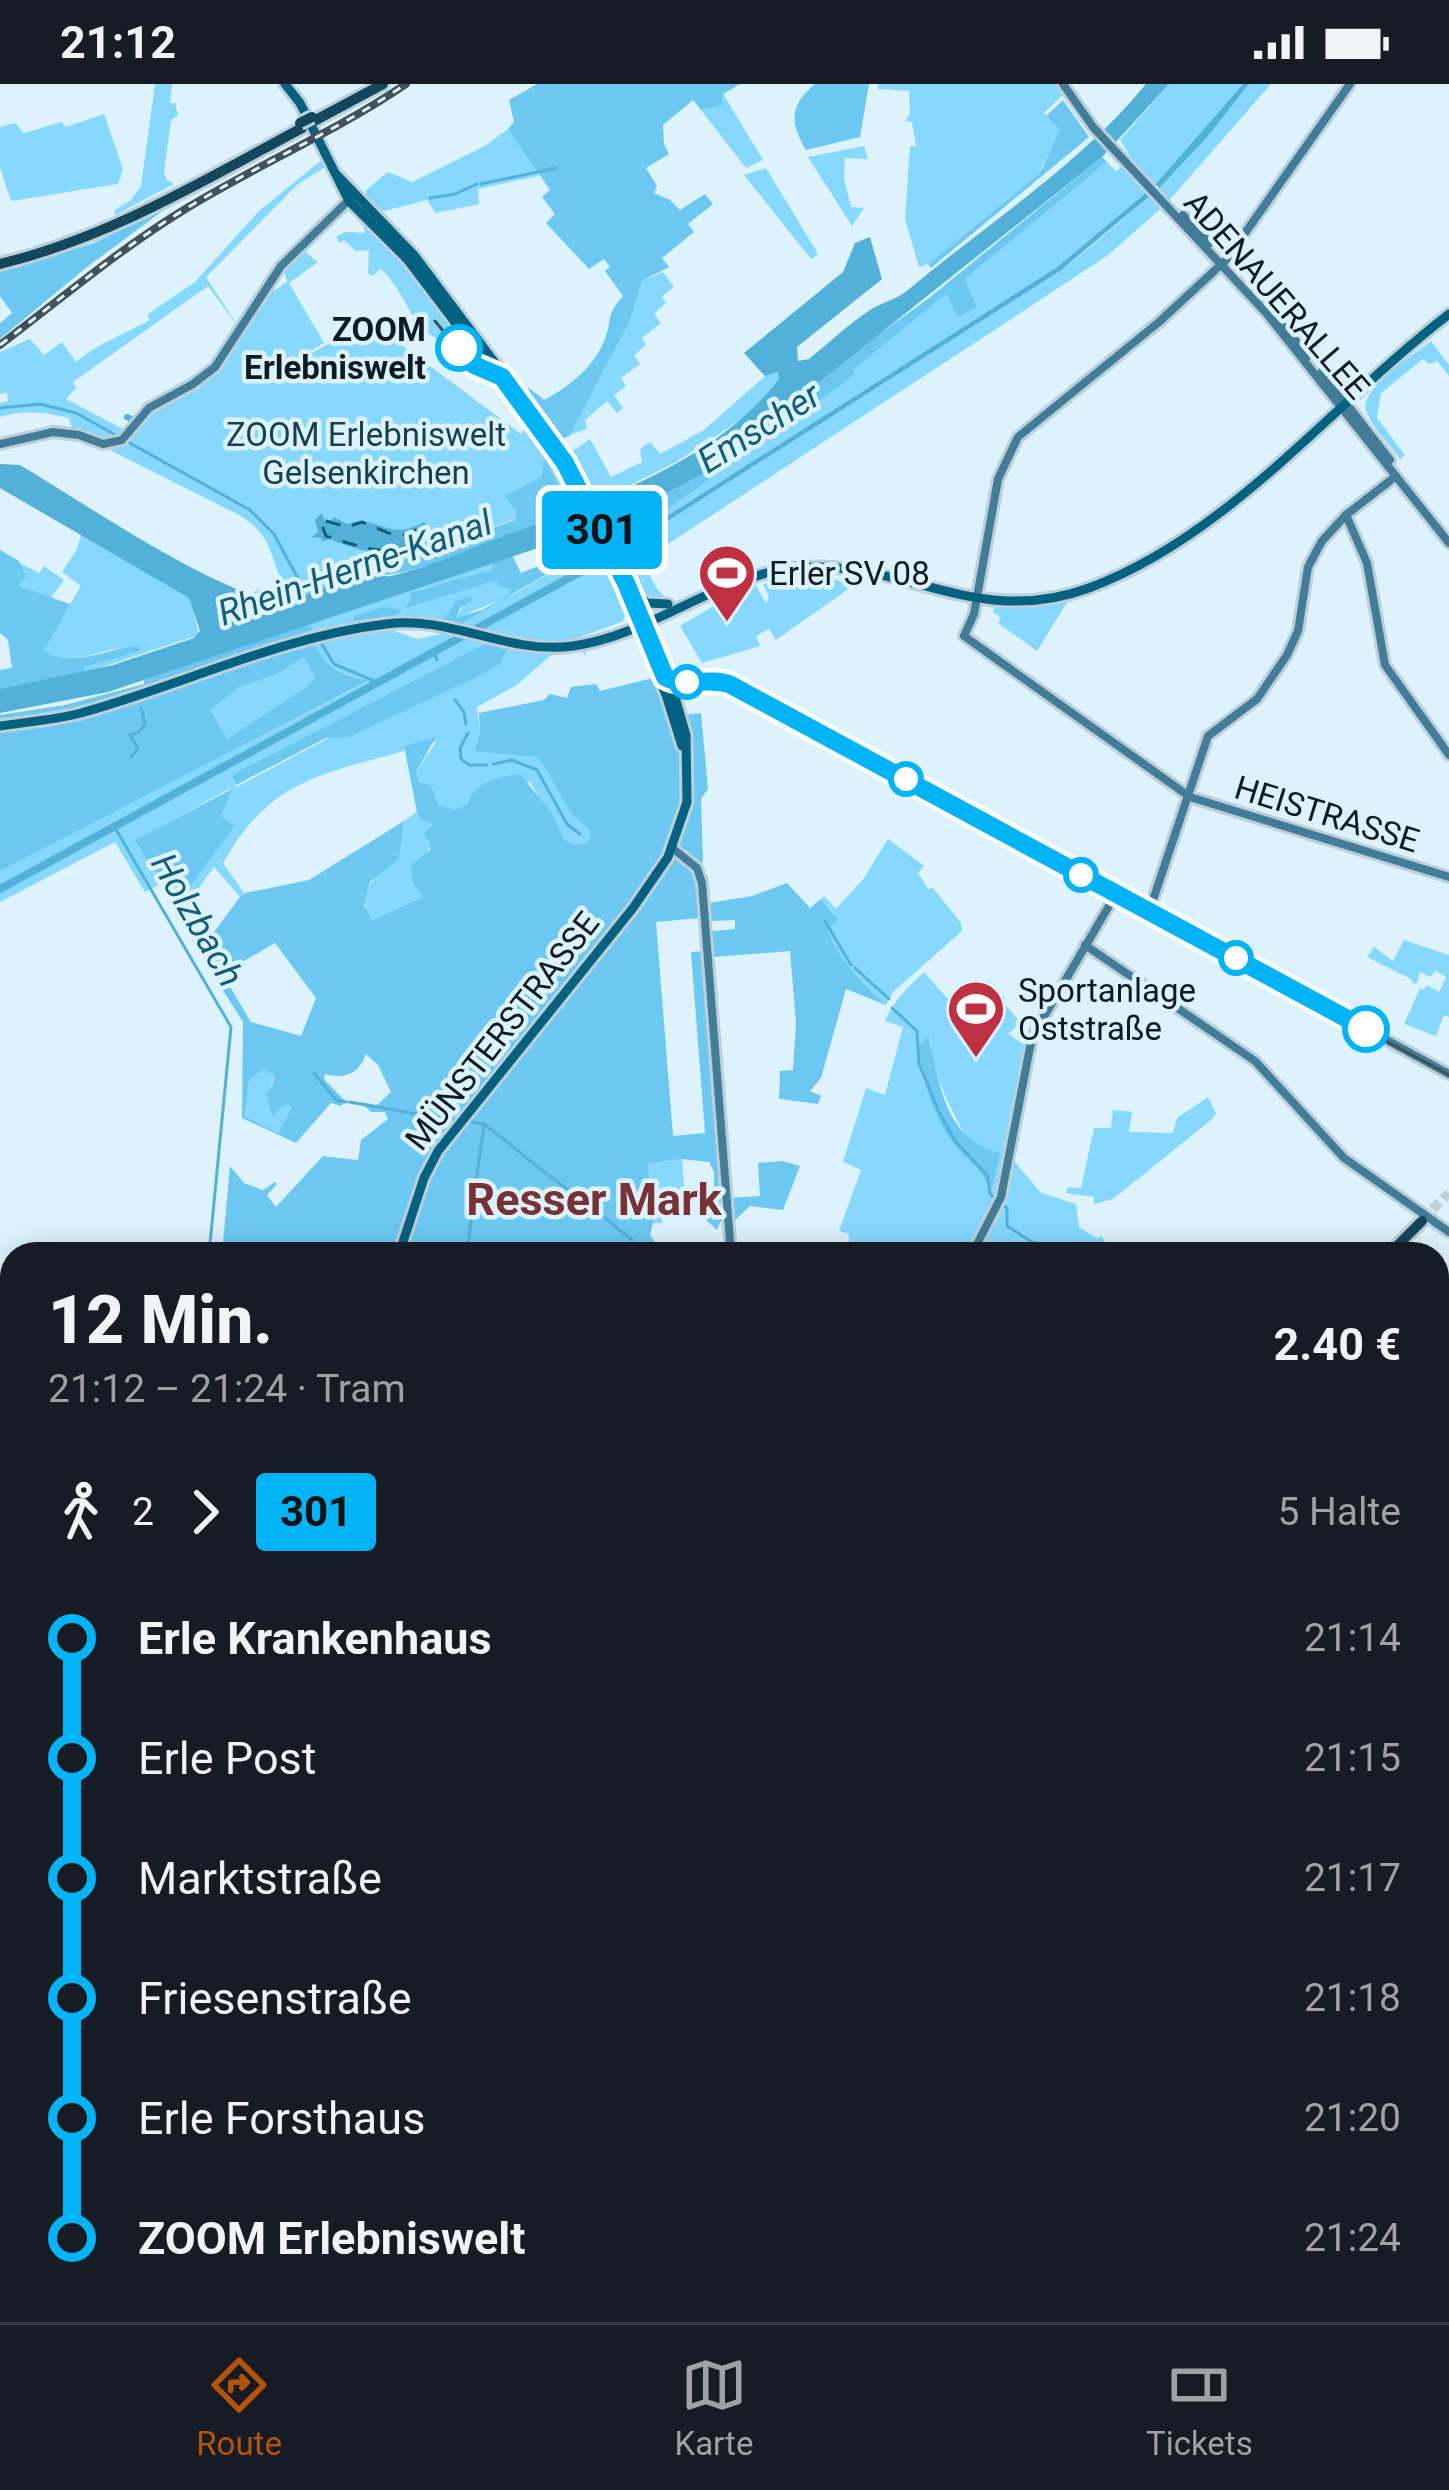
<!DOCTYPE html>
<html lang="de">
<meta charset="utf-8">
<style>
:root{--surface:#171b24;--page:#242831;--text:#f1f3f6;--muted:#9ea1a6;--line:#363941;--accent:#b45309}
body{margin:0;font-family:Roboto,sans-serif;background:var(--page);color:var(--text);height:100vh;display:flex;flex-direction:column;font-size:45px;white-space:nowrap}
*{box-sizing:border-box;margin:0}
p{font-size:39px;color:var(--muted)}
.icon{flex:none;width:66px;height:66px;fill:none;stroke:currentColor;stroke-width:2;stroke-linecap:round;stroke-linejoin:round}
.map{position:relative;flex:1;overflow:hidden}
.sheet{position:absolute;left:0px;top:1158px;width:1449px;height:1080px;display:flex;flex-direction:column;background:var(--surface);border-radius:36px 36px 0 0;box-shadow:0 6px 30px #0003}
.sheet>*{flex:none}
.badge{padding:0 24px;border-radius:9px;font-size:42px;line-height:78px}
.map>.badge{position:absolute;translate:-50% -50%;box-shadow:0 0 0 6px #fff}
.legs{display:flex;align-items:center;gap:18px;height:132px;padding:0 48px;font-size:39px}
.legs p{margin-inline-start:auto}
.overview{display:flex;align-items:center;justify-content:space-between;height:204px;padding:0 48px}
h1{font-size:66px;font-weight:800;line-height:90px}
ul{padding:0 48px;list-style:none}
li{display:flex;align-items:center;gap:42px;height:120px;font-size:45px}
li i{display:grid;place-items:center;width:18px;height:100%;margin:0 15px;background:currentColor}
li i::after{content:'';width:30px;height:30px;margin:-15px;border:9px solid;border-radius:50%;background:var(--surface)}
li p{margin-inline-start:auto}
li:first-child i{background:linear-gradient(#0000 50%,currentColor 0)}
li:last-child i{background:linear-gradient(currentColor 50%,#0000 0)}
.status{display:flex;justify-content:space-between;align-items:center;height:84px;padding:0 60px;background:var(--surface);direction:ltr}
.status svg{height:33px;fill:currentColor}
.menu{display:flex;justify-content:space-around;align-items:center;height:168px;border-top:3px solid var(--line);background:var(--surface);font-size:33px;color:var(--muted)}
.menu a{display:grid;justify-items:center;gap:6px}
.menu .selected{color:var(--accent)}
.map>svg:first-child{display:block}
</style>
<div class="status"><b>21:12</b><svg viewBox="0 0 49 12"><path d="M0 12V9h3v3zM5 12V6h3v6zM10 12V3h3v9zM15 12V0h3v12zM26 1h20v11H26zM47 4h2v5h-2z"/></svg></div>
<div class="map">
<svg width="1449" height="2238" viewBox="0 0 1449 2238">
<rect width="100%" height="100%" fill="#dcf2fd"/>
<g fill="#86d8fe" fill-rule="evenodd">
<polygon points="155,0 172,0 170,19 175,19 178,31 171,36 164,88 167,96 174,100 115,131 115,126 130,117 141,102"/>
<path d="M879,0H1059L1066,8L1044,29L1060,46C1056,62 1045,72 1040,89L928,180L919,183L905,135L910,62H916L912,38L905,37L910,30L909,7L877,5Z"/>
<polygon points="1169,0 1243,0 1154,102 1057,183 617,464 614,456 616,453 684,414 844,299 854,290 853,285 947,209 977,223 965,195 1107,78 1116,87 1123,82 1143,98 1146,97 1120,56"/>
<path d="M1249,0H1271L1167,119L1107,172L642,477L657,505L669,517C635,520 631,495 619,468L1060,187C1131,133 1194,71 1249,0Z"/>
<polygon points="723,10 763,76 746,84 701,26 722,22"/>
<polygon points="104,30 123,85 118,100 11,117 0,84 0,43 15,39 24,49 61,38 66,43"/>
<polygon points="508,45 538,85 538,92 478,105 479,120 436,129 427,116 380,128 366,114 366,106 388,88 412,98 485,62"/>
<polygon points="864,62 868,75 845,74 844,95 851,123 864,124 852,142 808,73"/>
<path d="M323,75L327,82L298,100L206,193L239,244L208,202L73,298L76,304L66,315L125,346L120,353L102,358L73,348L69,334C46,328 23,325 0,333V319L8,317L7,308L0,310V268L30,255L44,271L62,258L76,278C98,259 125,250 150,236L147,231L195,198L259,127Z"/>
<polygon points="766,84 818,170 811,175 744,91"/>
<path d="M368,137L390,160L477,273L470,276L456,257L449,263C439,256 422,247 416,237C404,218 398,201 381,185L372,192L368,190L369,166L356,167L344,156L340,159L336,153L345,148L365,149L363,139Z"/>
<path d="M300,164L318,178L289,199L324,259L278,286L282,287C310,271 338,250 370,245L374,250L383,247L521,350L526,342L500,309L497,298L564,392L581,424L563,431L568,420L545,376L541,393L504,412L516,427L515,435L391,480H379L375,490L286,518L249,511L259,505H270L281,495C268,465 271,453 241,432L108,365L66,353L38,355L55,349L110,363C141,349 158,300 199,305L232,269L263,214L287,198L283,184Z"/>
<polygon points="663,188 674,203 662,212 666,219 654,230 661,239 642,254 646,261 634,271 640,280 621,294 626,302 614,311 623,324 617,329 607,317 585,336 587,345 570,351 630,237 642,197"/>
<path d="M1431,257L1449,281V292L1437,277L1429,280L1423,275L1381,309L1377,334L1405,371L1400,375C1390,361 1371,343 1366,326C1360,304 1415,270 1431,257Z"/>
<polygon points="777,288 779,295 757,324 719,350 676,378 595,419 570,369 590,355 611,393 642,378 640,365 650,358 660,370 704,346 765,292"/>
<path d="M81,451L190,514L199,551L84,589V583L139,567C107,555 81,588 44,567L59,536L36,570L0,469L39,489L44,482L64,496L51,514L64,530L81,502L62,488L77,465Z"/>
<path d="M599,460L625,531L623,537C546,568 542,564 463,544L464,538L504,514L455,535L470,512L444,536L391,531L324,550L322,544L313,547L310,539L493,477L492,486L429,507L421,504L407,525L500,495L510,504L511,512Z"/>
<polygon points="818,491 854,501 776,556 769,545 756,552 760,562 702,579 680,542 754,498 766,519 769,513 763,500"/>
<polygon points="1069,515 1037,567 998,539 1001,534 993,528 995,521"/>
<path d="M385,544L418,555L449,548L486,559L237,688L231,692L236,703L329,654L350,652L500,580L508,564L536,569L585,562L586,572L581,566L550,572L517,601L477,623L480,647L474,666L537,672C556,694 563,731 589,744L591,752L586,759L574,761L564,755L530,698L455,727L439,721L431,701L419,698L416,688L436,658L404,662V667C319,691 270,696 223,779L244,809L240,813L214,783L180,830L204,863L199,868L160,800L145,808L115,758L0,818V645L116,727L367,598C341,587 327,586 312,559ZM231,704L221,732L235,742L187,807L136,756Z"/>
<polygon points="305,572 315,593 306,603 227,656 209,626 239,603 276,591"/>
<path d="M417,728L422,737H429C437,749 430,767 421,777L424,813L371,836C354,806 376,792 399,775L404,737Z"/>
<path d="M888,755L924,782L918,789L928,805L933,804L961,839L962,847L893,908L886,921C861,899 840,878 828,846L834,829L821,815L824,812L836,825L864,794Z"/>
<polygon points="1404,856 1449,871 1449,933 1444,931 1436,952 1404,940 1420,904 1424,906 1427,901 1439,908 1446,893 1436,887 1430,893 1420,888 1417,899 1413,900 1411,895 1367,873 1374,863 1393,877"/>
<path d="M924,888L954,922L968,921L991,898L1005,914L1003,918L1021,939L1008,950L1028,963L1009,1071L1041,1109L1076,1120L1079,1143L1098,1155L1101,1151L1112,1170H848L849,1150L839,1147L861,1086L843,1078L866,1004L885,1011L903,943L885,937C894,916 908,903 924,888ZM930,954C937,1019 969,1046 990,1104L986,1094L951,1056L921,990Z"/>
<polygon points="264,985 274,990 270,1008 292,1023 278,1049 245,1032 249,996"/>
<polygon points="1208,1013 1216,1030 1211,1036 1113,1115 1094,1120 1094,1113 1066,1109 1068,1103 1081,1104 1094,1044 1111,1044 1113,1026 1132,1028 1129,1048 1173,1049 1177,1034"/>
<polygon points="682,1075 686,1126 662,1127 662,1139 653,1139 648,1080"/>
</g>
<g fill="#6cc8f1" fill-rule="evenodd">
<path d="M537,0H740L723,10L722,22L701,26L693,16L663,41L664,60L669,70L646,84L657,102L654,109L670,116L680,126L705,110L713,120L688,140L694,148L662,174L669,183L642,197L630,237L570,351L563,355L532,316L528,303L544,316C569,303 594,283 605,255C613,234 604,234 623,212L605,187L610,183L604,175L589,185L546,139L555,130L542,113L550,106L508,45L514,38L509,16Z"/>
<path d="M815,0H869L860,53L806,66C789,38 790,21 815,0Z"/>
<polygon points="1063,16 1089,53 931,184 928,180 1040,89 1060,46 1046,32"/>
<polygon points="1102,73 1107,78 965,195 977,223 958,233 946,210 854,285 854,290 844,299 684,414 614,456 604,438 645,420 929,214"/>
<polygon points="172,120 87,183 0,255 0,239 12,229 0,212 0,188 94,159"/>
<path d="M545,374L568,421L563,431C531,443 400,499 375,490L379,480H391L515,436L516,427L504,412L541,393Z"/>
<polygon points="591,443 599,460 464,538 463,544 438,539 352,544 355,532 383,523 403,526 394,531 444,535 456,517 470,512 473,516 460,524 456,534 482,526 509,511 510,505 497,501 498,496 405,525 412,513 410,509 492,486 493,477 512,471 521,489 560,473 558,455"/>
<path d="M0,466L19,477L26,493L18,502L70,520L44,567C76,585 105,564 139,562L140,567L85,583L84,589L0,605V586L12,584L8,556L0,549Z"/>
<path d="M310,539L315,551L310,554C325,583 337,589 368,597L0,787V631L65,621L144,600V596ZM304,573L315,593L306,603L227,655L210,626L239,603L276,591Z"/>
<polygon points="486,559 508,564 500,580 475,594 349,653 326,654 236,701 231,692 237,688"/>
<path d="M653,594L668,633L701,629L708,705L701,715L703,776L697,796L701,834L656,838L673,1052L705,1049L691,868L706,867L726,1138H720L717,1146L705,1135L714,1131V1088L709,1078L681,1075L648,1080L653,1139L650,1151L658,1162L641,1170H260L255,1164L222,1170L230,1082L244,1099L263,1106L275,1098L277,1100L267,1111L276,1123L323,1072L358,1076L361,1056L388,1035L385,1028H371L360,1018L377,1021L391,1008L378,981L366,970C359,991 343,995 325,990L324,995L345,1017L341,1022L331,1019L296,1059L242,1034L243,938L199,868L240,813L245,809L309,796L404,737L399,775L370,798L364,821L372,836L423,813L413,799L411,781L430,766V758L423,751L432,741L428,737H422L417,728L404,662L436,653L416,688L419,698L431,701L439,721L455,726L468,720C474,697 500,693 520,690L552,729L564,755L574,761L586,759L591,752L589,744C563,731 556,694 537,673L474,667L480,647L479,629L544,616L550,610L567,614L571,603L596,600L600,607ZM275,859L316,914L301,952L251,938L220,886L237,881ZM264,985L274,991L272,1003L266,1009L272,1032L284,1021L292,1023L278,1049L245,1032L249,996Z"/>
<polygon points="232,705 221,732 235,742 187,807 160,796 135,756"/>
<path d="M787,799L810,824L821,815L838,835L828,846C840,878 861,898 886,921L846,905L821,994L810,1007L821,1012L818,1020L779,1015L780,987L793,986L796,939L790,867L713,873L711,847L735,845V836L710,837L709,819L752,812Z"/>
<path d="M928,952C941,1000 943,1054 1000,1069L991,1109C985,1085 963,1074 950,1055C933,1029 921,993 918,963Z"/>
<polygon points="782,1077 800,1082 783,1126 750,1122 732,1139 729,1114 760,1112 758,1079"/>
<polygon points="0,1358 12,1372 12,1953 0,1960"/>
<polygon points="157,2226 582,2226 602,2238 438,2238 423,2228 413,2238 387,2232 382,2238 162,2238"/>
</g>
<g fill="#53b0d8">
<path d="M1146,0H1169L1102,73L706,388L645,420L544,462L108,608L0,629V605L113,581L194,554L200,547L189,514L0,404V380L20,381C78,415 227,518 287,518C308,511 353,489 374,490C380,491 385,493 391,492C430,483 467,466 504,452C599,417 715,379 779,295L777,288L765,292L744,269L843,188L855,159L870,153L882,195L797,263L798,277L809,275C828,260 846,242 867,228C879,219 896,216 908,206C985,141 1080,81 1146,0Z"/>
<polygon points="1243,0 1249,0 1207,53 1159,104 1060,187 619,468 617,464 1057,183 1154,102"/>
<path d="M322,429L324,435L331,437L334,433L347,440C379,430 389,459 424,438L434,450H424C405,485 346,462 330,455L321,458L322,454L311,453L318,448L315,436Z"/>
</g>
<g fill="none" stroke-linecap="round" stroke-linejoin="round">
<g stroke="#53b0d8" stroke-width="3">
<polyline points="481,100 556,84"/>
<polyline points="430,114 455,110 477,100"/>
<polyline points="0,324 40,320 76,329 250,426 274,450 303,504"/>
<polyline points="321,559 334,580 379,599"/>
<polyline points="434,569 437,576"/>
<polyline points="455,616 464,628 466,640"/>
<polyline points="468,649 460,664 461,675 469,681 487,681"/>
<polyline points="131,673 138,665 130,651 139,648 145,640 141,624"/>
<polyline points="493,680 512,676 537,686 567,740 580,750"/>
<polyline points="114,742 231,943 209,1170"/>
<polyline points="825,837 851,881"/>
<polyline points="855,884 889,915"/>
<polyline points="892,924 917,947 919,980 939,1028 955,1057 987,1091 990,1110 1007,1124 1007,1142 1032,1158 1069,1170"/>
<polyline points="314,989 336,1016 346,1018"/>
<polyline points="349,1018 423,1031"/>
<polyline points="431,1032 454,1036"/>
<polyline points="466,1037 484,1040 511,1061"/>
<polyline points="513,1063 547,1090"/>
<polyline points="550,1092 602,1132"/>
<polyline points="474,1111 484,1041"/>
<polyline points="472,1133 473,1119"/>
<polyline points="604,1133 632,1156"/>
<polyline points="467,1170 471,1136"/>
<polyline points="1437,1589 1449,1590"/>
<polyline points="0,1944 12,1937"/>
<polyline points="1437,2210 1449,2210"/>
<polyline points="428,2226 439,2238"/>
<polyline points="649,2226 667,2238"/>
<polyline points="1155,2238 1163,2226"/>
<polyline points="1377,2238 1401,2226"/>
</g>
<polyline stroke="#53b0d8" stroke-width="6" points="127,333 132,335"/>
<polyline stroke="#53b0d8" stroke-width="8" points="0,805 613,470"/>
<path stroke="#135d78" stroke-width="3" stroke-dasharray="15 12" stroke-linecap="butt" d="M326,437L347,443L362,438L391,450L408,451L424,440L427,445C400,481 362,463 326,452L322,441Z"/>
<polyline stroke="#bdd2dc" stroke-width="10" stroke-dasharray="10 5" stroke-linecap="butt" points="1422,1136 1449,1109"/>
<g stroke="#bbd0da" stroke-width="14">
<g id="secondary">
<polyline points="1063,0 1093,43 1267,230 1449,459"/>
<polyline points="1350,0 1226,176 1159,238 1018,353 998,395 974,530 964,552 1190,713 1449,793"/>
<polyline points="1183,131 1210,159"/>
<polyline points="1276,233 1308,272"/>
<polyline points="1322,288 1390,376"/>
<polyline points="1329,297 1344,301 1362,297"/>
<polyline points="0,360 53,348 79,351 103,360 122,356 149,324 193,300 215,283 281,182 352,113"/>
<polyline points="1346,431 1367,479 1385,581 1449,671"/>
<polyline points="668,601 672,596 708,593 732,599 1449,990"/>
<polyline points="672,602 734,605"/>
<polyline points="671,763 697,784 702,799 731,1170"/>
<polyline points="1149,828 1208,652 1257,615 1287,571 1298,547 1308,483 1322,457 1346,431 1396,392"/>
<polyline points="1085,861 1255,977 1344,1074 1449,1148"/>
<polyline points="972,1170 1001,1113 1032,953 1116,810"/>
<polyline points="1437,1277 1449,1269"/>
<polyline points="0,1322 12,1337"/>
<polyline points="1437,1833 1449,1825"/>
<polyline points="0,2052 12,2045"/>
<polyline points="1437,2165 1449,2176"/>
<polyline points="888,2226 893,2238"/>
<polyline points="960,2238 966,2226"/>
</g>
</g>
<g stroke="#bbd0da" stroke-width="15">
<g id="primary">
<polyline points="285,0 300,19 349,117 407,175 523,328 585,423"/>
<polyline points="336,90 414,171 561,367 632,505 672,603 686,651 687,718 668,773 633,824 438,1067 424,1094 399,1170"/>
<polyline points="596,444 666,611 682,662"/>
<polyline points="635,509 647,519 668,520"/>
<path d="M0,642C27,638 54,636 81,629C183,601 279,553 386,540C450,531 508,571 573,562C651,551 716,492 795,484C902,473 975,546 1089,504C1229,452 1333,319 1449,230"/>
</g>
</g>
<g stroke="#bbd0da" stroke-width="16">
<g id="highway">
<polyline points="314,37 383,0"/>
<path d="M0,180C110,153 203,97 302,44"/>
<polyline points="1389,1170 1422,1137"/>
<polyline points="0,1967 12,1960"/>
</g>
</g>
<use href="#secondary" stroke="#437c96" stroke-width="8"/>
<use href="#primary" stroke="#056180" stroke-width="9"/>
<use href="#highway" stroke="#14475c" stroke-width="10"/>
<polyline stroke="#415259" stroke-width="3" points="435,237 471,281 500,292 557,369 599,444 668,598 731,602 1449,991"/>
<g stroke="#415259" stroke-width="8">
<path id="rail" d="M0,261C62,214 121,164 187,124C259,80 337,47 406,0"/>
</g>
<use href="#rail" stroke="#dcf2fd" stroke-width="3" stroke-dasharray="9" stroke-linecap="butt"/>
<g stroke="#bbd0da" stroke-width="16" stroke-linecap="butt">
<polyline id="highway-bridge" points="300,39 312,33"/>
</g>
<use href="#highway-bridge" stroke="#14475c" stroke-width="10"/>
</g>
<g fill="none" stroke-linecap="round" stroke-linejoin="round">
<g stroke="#fff" stroke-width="27">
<path id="line-1" d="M459,264L474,281L502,293L565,379L626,499L665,593C685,604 710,592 731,601L1366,945"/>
</g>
<use href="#line-1" stroke="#00b2f6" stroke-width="18"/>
</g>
<defs>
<g id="stadium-pin" transform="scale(3)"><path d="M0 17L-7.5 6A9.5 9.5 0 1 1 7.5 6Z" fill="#c03043" stroke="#dcf2fd"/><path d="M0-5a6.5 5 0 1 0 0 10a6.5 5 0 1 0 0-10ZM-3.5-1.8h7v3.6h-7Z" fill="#fff"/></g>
</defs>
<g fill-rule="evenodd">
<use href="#stadium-pin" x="727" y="489"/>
<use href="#stadium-pin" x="976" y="925"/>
</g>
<g fill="#fff" stroke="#00b2f6" stroke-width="6">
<circle cx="459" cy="264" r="21"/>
<circle cx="687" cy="598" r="15"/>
<circle cx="906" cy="695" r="15"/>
<circle cx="1081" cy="791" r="15"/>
<circle cx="1236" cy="874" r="15"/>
<circle cx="1366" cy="945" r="21"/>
</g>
<g text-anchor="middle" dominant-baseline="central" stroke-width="9" stroke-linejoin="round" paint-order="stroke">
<g font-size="33" fill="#0d1c22" stroke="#dcf2fd">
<text transform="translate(1277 211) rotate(49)">ADENAUERALLEE</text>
<text transform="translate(1327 730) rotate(17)">HEISTRASSE</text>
<text transform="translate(502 947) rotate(-52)">MÜNSTERSTRASSE</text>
</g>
<g font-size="33" font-weight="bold" fill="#0d1c22" stroke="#dcf2fd" text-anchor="end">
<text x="426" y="245">ZOOM<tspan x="426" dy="38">Erlebniswelt</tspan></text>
</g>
<g font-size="33" fill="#163f50" stroke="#dcf2fd">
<text x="366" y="350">ZOOM Erlebniswelt<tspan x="366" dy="38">Gelsenkirchen</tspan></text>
</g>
<g font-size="33" fill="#0d1c22" stroke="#dcf2fd" text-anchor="start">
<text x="769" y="489">Erler SV 08</text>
<text x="1018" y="906">Sportanlage<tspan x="1018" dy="38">Oststraße</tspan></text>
</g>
<g font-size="36" font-style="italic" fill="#135d78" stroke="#dcf2fd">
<text transform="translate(759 344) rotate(-32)">Emscher</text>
<text transform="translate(355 484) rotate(-19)">Rhein-Herne-Kanal</text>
<text transform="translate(197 836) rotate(60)">Holzbach</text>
</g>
<g font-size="45" font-weight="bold" fill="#783135" stroke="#dcf2fd">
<text x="594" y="1115">Resser Mark</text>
</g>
</g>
</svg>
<b class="badge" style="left:602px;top:446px;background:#00b2f6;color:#111">301</b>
<section class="sheet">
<div class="overview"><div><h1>12 Min.</h1><p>21:12 – 21:24 · Tram</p></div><b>2.40 €</b></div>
<div class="legs"><svg class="icon" aria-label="walk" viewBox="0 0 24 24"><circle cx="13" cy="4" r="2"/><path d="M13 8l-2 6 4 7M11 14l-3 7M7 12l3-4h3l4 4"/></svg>2<svg class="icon" aria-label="forward" viewBox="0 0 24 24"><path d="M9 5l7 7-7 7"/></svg><b class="badge" style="background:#00b2f6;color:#111">301</b><p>5 Halte</p></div>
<ul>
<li><i style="color:#00b2f6"></i><b>Erle Krankenhaus</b><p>21:14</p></li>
<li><i style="color:#00b2f6"></i><span>Erle Post</span><p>21:15</p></li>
<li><i style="color:#00b2f6"></i><span>Marktstraße</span><p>21:17</p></li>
<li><i style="color:#00b2f6"></i><span>Friesenstraße</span><p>21:18</p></li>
<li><i style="color:#00b2f6"></i><span>Erle Forsthaus</span><p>21:20</p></li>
<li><i style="color:#00b2f6"></i><b>ZOOM Erlebniswelt</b><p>21:24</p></li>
</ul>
</section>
</div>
<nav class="menu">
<a class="selected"><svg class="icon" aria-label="directions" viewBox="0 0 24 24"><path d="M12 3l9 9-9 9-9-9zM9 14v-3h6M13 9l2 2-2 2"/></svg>Route</a>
<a><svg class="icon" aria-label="map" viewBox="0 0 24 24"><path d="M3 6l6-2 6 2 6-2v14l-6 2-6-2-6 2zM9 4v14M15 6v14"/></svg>Karte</a>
<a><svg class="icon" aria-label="tickets" viewBox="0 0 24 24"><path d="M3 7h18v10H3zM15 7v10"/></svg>Tickets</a>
</nav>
